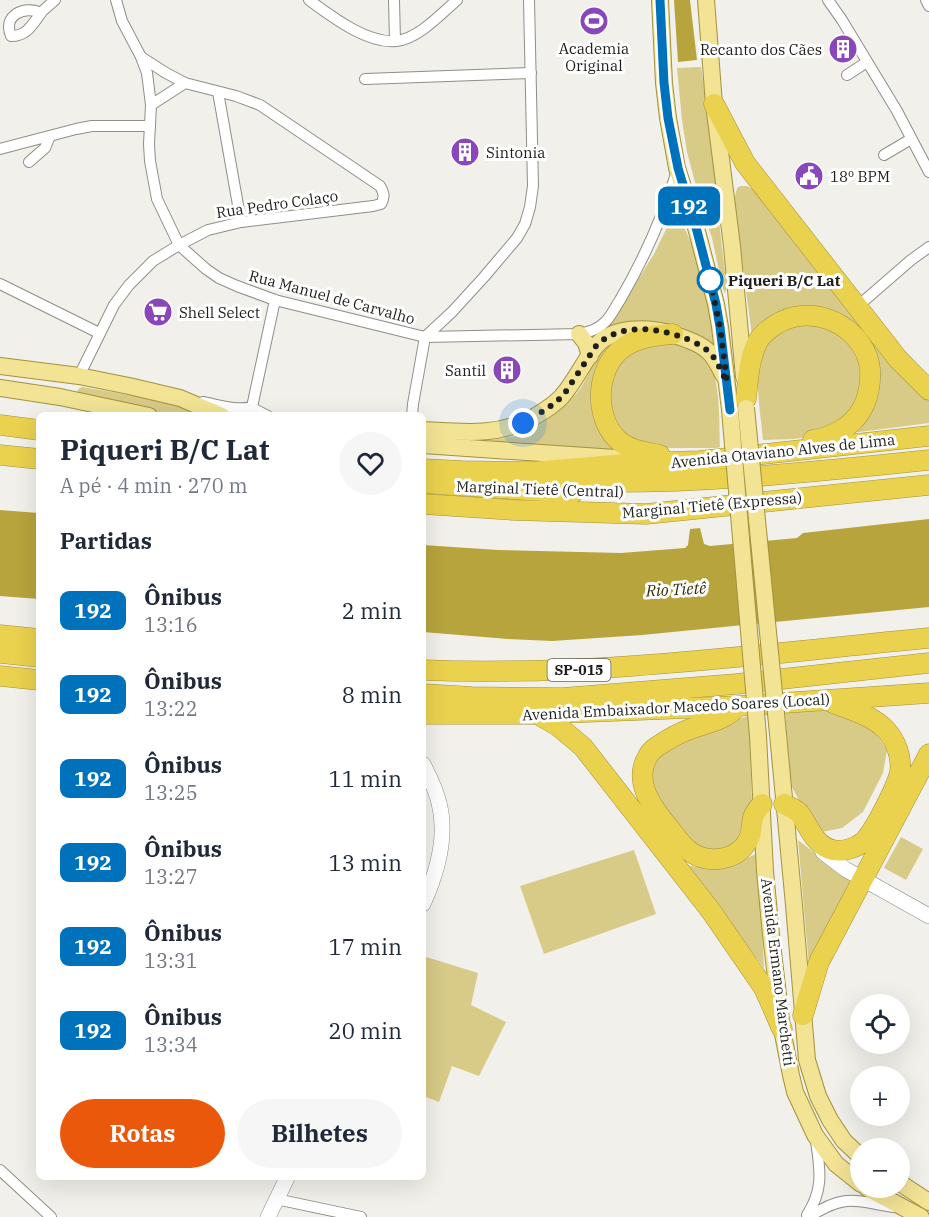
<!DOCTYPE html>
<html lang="pt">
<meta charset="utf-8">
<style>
:root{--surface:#fff;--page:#f6f6f7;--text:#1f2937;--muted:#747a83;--accent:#ea580c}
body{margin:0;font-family:"IBM Plex Serif",serif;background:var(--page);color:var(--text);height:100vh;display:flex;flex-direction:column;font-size:22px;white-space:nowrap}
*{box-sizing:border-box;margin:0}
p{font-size:20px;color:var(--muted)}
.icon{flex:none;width:33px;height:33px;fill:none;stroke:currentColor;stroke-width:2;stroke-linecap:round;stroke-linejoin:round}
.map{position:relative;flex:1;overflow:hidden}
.drawer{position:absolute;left:36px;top:412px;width:390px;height:768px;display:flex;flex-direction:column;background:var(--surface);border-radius:9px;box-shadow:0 6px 24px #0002}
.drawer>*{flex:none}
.badge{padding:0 12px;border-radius:9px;font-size:21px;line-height:39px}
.buttons{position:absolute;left:850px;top:994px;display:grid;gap:12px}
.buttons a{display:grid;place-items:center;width:60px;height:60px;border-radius:50%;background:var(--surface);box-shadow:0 6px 24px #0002;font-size:30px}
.you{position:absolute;width:30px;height:30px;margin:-15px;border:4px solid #fff;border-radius:50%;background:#1a73e8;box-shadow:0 0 0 9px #1a73e833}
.map>.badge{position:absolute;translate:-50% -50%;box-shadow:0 0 0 3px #fff}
h2{padding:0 24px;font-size:22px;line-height:54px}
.round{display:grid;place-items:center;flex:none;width:63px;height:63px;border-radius:32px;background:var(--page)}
.head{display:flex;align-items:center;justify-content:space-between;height:102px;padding:0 24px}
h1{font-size:28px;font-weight:700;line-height:45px}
.button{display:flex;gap:12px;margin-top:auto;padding:12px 24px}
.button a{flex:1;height:69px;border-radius:36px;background:var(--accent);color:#fff;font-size:24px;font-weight:700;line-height:69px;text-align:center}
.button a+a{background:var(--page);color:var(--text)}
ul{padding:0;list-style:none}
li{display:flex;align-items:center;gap:18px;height:84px;padding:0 24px}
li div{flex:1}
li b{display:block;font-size:22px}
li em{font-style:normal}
li .badge{min-width:66px;font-weight:700;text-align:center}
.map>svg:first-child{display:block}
</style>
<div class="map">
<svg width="929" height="1217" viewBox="0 0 929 1217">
<rect width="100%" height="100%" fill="#f2f0ea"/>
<g fill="#d8cb88">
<polygon points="701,67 717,173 720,230 727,288 725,293 723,289 712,238 701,205 687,152 682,120 677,68"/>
<polygon points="740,186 747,186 754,190 929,397 929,423 852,433 874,366 827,312 752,336 734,201 737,188"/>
<polygon points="675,211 677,212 695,251 707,295 715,345 684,329 666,326 610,330 609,326 654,254"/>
<path d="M789,324L827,325L856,348L863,387L847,419L814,436L794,439L763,440C761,412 750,366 768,342C773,335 782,330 789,324Z"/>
<path d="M615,341L616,343L598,368L617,446L616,454L485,442C497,439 510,438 521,434C540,427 564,408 577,393C591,375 593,354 615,341Z"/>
<path d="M674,342C685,345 699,349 707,359C721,377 719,424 720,447L717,448H660L637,443L621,430L608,408L607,387L617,362L636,348Z"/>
<path d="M82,387C124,394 166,401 206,415H165L77,394L78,389Z"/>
<polygon points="811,706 860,720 876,734 887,750 883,773 863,812 842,828 822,832 809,820 791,785 785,711"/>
<polygon points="749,716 752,803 746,832 727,852 696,850 649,797 648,764 679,735"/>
<polygon points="901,837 923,849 906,880 884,868"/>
<polygon points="798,840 853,883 809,966"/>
<polygon points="634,850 656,914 544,954 520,886"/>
<path d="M758,853L764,968L685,865C716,870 730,866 758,853Z"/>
<polygon points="423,956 478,973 471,1005 506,1022 479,1076 452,1066 439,1102 423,1096"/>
</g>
<g fill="#b8a43d">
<polygon points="674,0 690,0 697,60 678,62"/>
<polygon points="0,510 39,513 39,599 0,596"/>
<polygon points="929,519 929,607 642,635 552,641 508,639 423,632 423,545 498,550 621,553 685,548 688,545 690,529 700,528 704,544 710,546 797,538 803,533"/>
</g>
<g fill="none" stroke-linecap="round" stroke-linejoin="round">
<g stroke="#8f8e88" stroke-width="12">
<g id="street">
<path d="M116,0L122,21L141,57L147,73L151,105L149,144L150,161L157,199L179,245L206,269L219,278L237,286L275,300L425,337L579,334C588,332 597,330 604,323C611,317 615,307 620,300C644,259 663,216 677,171"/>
<path d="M309,0C331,16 367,44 396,41C418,39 441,14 457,0"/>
<polyline points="394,0 395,41"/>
<polyline points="828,0 842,20 897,111 929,172"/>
<polyline points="926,0 929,6"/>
<path d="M41,13C25,5 2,15 11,36C27,36 32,25 41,13C44,9 51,4 55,0"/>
<polyline points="847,75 867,62"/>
<polyline points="365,79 531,73"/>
<polyline points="218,92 241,222"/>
<polyline points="151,105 185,83"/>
<polyline points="0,149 76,129 92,126 150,126"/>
<polyline points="884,155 911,139"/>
<polyline points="29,162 45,148 50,136"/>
<polyline points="0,284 99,333"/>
<polyline points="858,306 911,260 929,247"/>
<path d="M79,376L114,305L129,285L153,261L179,245L208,230L241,222L373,206L381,204C385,197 384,193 380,186L260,105L236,96L185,83L166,73L141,57"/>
<path d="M203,402C219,405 236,411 252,407L256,410L268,416"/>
<polyline points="252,407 275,300"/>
<polyline points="412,416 413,404 425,337 452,312 484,277 517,238 525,224 530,207 533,186 529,0"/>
<polyline points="0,1170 51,1217"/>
<polyline points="276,1199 361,1217"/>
<path d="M807,1215C824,1189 820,1170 816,1141"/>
<path d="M809,1217C845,1193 855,1201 894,1207"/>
</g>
</g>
<g stroke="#8f8e88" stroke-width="16">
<g id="secondary">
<path d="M423,764C429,776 436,789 439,803C448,837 437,873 423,904"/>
<polyline points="821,847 823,852 845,869 929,916"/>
<polyline points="268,1217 287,1178"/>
</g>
</g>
<g stroke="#a3923c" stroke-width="18">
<g id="primary">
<polyline points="660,0 664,83 668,118 677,168 697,231 716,304 720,327 730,410"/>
<polyline points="706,0 714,104 732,246 744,377"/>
<polyline points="579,334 586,343 590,356"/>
<polyline points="0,366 79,376 129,386 180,398 222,416"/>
<polyline points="0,388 60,397 149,416"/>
<path d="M423,430C463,432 498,437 534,417C544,411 556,404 563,395C576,380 584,361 596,346C613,326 647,327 669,333C683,338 699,342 710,353C716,359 720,369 724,376"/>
<polyline points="423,445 616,458"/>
<polyline points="778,734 794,905 807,1060 818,1096 830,1120 844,1141 861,1157"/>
<polyline points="758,736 765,871 771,935 782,1029 791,1075 795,1092 815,1135 836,1164 861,1184"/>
<polyline points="900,1183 929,1202"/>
<polyline points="867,1188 921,1217"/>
</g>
</g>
<g stroke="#a3923c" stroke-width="21">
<g id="highway">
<polyline points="714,104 745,163 898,359 929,390"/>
<path d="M746,399C748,380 749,358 758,341C762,334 769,329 775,325C807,304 853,320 867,356C873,371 870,395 862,409C852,427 833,437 813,440"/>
<polyline points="0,425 39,430"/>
<polyline points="0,455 39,459"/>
<path d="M660,455C645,452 628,450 617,439C593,415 596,366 624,347C638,337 657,335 673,334"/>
<polyline points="423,469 462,471 532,472 637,463 700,461 929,436"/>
<path d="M556,481C681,486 805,473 929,460"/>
<polyline points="423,483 573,493"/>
<polyline points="423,504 513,510 646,514 929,485"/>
<polyline points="0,635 39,639"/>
<polyline points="0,653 39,657"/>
<path d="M423,670C592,677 761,654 929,638"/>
<polyline points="0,676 39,680"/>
<polyline points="423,694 472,697 563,698 736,684 929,663"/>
<path d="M738,706C726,720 707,723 690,729C679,733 670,738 661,744C656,747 651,750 648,756C632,782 654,810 670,829C676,837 683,847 692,853C708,863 733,861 745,845C754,834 750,825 754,815C756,811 759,807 762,804"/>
<polyline points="423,714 537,714 738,706 929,693"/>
<polyline points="537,714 558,726 583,747 711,911 764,988 782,1029"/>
<path d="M784,804C789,807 796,809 800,814C809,827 815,846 833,850C843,852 856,848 863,842C874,832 897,786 900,772C902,757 896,741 886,730C872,715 851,710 833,703"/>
<polyline points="803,1015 819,962 929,754"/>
</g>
</g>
<use href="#street" stroke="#fff" stroke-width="10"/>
<use href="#secondary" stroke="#fff" stroke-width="15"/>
<use href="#primary" stroke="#f2e395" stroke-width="16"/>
<use href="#highway" stroke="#ead14e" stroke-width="20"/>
<g stroke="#a3923c" stroke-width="18" stroke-linecap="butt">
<g id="primary-bridge">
<polyline points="746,408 778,734"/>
<polyline points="730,410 758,736"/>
</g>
</g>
<use href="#primary-bridge" stroke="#f2e395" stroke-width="16"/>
</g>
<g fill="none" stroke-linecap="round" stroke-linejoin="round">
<g stroke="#fff" stroke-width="14">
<polyline id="line" points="660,0 664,83 668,118 678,168 697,231 716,304 720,327 730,410"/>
</g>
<use href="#line" stroke="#0072bc" stroke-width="9"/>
<path stroke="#1e1e1b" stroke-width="6" stroke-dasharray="0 10.8" d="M523,423L547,409L563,396L596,346C618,324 651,327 679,336C690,340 703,345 711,354C718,362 722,374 727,382L720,327L710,280"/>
</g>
<defs>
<g id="stadium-disc" transform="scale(1.5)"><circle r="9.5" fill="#8a47bb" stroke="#fff"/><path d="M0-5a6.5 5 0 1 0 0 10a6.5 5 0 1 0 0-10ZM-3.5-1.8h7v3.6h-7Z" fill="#fff"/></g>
<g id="building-disc" transform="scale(1.5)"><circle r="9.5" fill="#8a47bb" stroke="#fff"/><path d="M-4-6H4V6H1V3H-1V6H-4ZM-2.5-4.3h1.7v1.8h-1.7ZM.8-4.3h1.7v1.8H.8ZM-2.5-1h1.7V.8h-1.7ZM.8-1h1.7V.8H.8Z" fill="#fff"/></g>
<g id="civic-disc" transform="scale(1.5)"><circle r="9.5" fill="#8a47bb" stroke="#fff"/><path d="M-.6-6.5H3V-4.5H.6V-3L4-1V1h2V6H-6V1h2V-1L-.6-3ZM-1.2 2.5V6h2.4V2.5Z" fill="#fff"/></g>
<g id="supermarket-disc" transform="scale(1.5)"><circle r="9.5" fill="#8a47bb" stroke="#fff"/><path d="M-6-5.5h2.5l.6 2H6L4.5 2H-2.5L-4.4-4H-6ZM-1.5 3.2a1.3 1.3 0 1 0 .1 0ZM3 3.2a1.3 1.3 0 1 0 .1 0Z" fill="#fff"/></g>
</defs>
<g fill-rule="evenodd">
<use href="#stadium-disc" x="594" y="21"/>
<use href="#building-disc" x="843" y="49"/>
<use href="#building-disc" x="465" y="152"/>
<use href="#civic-disc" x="809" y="176"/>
<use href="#supermarket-disc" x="158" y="312"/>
<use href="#building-disc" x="507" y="370"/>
</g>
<circle fill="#fff" stroke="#0072bc" stroke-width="3" cx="710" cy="280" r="12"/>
<g text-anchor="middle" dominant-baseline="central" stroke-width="6" stroke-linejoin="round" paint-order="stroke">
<rect fill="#fff" stroke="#62625f" stroke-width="1.5" x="547.5" y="659" width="63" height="22" rx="4.5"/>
<g font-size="14" font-weight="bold" fill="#1e1e1b">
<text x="579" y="670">SP-015</text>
</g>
<g font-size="15" fill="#1e1e1b" stroke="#fff" text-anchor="start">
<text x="594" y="48" text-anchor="middle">Academia<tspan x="594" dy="17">Original</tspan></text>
<text x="822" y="49" text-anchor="end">Recanto dos Cães</text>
<text x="486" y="152">Sintonia</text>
<text x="830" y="176">18º BPM</text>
<text x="179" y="312">Shell Select</text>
<text x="486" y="370" text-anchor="end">Santil</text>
</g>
<g font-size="15" fill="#1e1e1b" stroke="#fff">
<text transform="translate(277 204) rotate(-8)">Rua Pedro Colaço</text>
<text transform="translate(332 297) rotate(15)">Rua Manuel de Carvalho</text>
<text transform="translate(783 451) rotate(-6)">Avenida Otaviano Alves de Lima</text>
<text transform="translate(540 489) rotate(2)">Marginal Tietê (Central)</text>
<text transform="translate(712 505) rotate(-5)">Marginal Tietê (Expressa)</text>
<text transform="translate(676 707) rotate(-3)">Avenida Embaixador Macedo Soares (Local)</text>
<text transform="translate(778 972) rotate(83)">Avenida Ermano Marchetti</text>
</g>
<g font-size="15" font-weight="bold" fill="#1e1e1b" stroke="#fff" text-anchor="start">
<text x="728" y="280">Piqueri B/C Lat</text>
</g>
<g font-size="16" font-style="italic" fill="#342b00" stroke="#fff">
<text transform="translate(676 589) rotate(-3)">Rio Tietê</text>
</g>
</g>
</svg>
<div class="buttons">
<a><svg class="icon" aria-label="locate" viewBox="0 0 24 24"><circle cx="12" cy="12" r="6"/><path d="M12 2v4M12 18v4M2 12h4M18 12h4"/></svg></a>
<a>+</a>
<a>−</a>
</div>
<div class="you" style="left:523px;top:423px"></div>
<b class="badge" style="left:689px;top:206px;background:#0072bc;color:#fff">192</b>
<section class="drawer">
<div class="head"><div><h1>Piqueri B/C Lat</h1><p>A pé · 4 min · 270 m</p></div><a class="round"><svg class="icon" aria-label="heart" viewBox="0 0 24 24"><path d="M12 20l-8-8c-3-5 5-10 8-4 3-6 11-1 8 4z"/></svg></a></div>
<h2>Partidas</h2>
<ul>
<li><span class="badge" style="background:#0072bc;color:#fff">192</span><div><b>Ônibus</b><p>13:16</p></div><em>2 min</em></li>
<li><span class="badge" style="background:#0072bc;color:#fff">192</span><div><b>Ônibus</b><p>13:22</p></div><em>8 min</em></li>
<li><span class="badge" style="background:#0072bc;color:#fff">192</span><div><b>Ônibus</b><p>13:25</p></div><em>11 min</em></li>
<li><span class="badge" style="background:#0072bc;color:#fff">192</span><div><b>Ônibus</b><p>13:27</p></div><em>13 min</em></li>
<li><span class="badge" style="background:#0072bc;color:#fff">192</span><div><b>Ônibus</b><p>13:31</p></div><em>17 min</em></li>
<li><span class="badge" style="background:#0072bc;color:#fff">192</span><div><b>Ônibus</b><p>13:34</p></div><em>20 min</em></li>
</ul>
<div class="button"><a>Rotas</a><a>Bilhetes</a></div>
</section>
</div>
